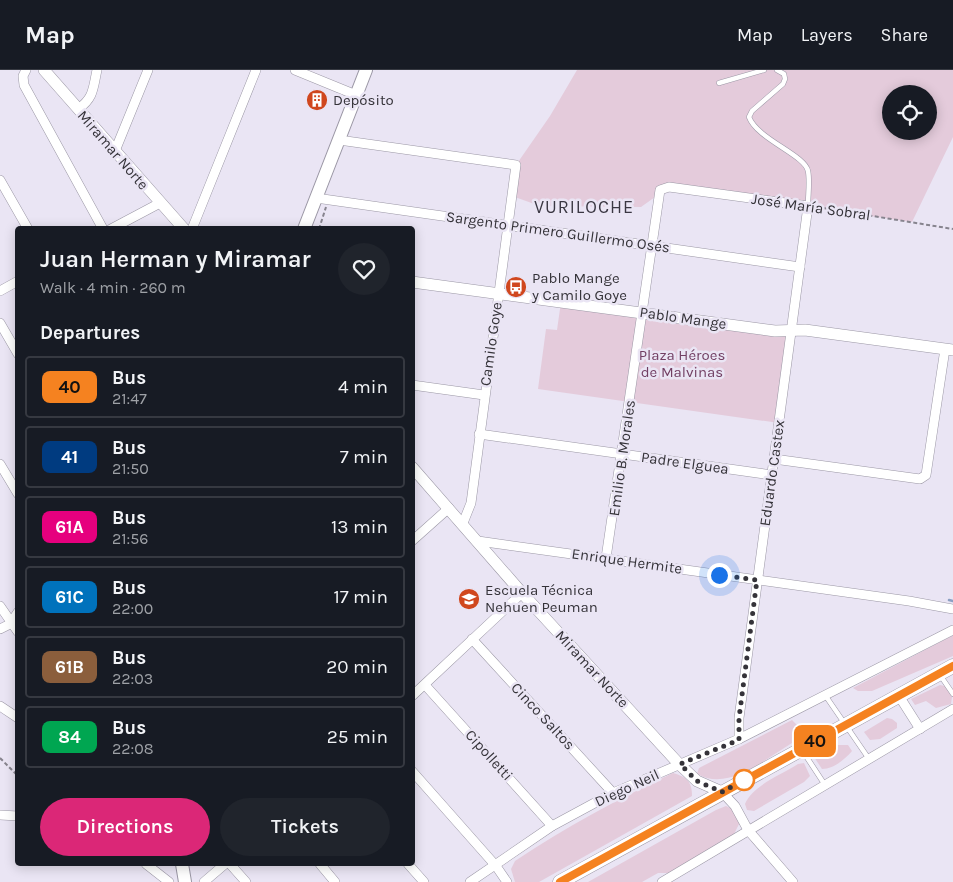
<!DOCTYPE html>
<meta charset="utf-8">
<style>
:root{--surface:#171b24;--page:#20242c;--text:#f1f3f6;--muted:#9ea1a6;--line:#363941;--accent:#db2777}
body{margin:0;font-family:Karla,sans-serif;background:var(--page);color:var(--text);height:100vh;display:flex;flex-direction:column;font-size:19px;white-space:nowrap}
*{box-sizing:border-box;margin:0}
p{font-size:16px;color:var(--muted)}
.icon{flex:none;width:28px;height:28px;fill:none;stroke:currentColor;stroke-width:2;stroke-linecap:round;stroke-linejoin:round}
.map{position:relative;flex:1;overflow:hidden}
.side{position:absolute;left:15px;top:156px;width:400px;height:640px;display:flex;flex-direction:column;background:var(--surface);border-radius:5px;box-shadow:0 2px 12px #0003}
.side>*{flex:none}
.badge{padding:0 10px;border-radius:8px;font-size:18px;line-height:32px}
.controls{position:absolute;left:882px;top:15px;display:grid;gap:10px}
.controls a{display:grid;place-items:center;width:55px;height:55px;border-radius:50%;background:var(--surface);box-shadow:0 2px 12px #0003;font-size:25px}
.you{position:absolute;width:25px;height:25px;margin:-12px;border:4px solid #fff;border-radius:50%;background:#1a73e8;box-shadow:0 0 0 8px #1a73e833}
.map>.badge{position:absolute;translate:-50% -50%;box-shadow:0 0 0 2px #fff}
h2{padding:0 25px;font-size:19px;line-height:45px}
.round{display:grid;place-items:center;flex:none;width:52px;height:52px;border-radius:26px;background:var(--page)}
.overview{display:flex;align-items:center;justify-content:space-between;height:85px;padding:0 25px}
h1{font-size:24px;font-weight:600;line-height:38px}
.button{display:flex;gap:10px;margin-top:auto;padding:10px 25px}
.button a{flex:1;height:58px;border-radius:30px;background:var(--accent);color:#fff;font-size:20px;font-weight:600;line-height:58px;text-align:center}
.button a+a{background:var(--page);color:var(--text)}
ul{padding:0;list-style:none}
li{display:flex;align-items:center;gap:15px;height:62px;margin:0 10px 8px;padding:0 15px;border:2px solid var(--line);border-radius:5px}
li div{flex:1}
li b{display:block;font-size:19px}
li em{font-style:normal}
li .badge{min-width:55px;font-weight:700;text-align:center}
header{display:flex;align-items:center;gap:30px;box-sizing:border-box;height:70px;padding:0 25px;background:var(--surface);border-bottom:1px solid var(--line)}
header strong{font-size:24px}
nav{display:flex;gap:28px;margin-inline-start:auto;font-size:18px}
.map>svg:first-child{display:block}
</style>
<header>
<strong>Map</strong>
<nav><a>Map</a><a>Layers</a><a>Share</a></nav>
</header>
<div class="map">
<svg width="953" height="812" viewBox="0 0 953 812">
<rect width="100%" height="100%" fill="#eae5f4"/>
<g fill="#e4cbdb" fill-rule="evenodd">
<path d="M577,0H953V67L912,152L669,117L641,137L540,136L512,126L516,95L550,46ZM891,24H929V61H891Z"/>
<polygon points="561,232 792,261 779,353 538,319 546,259 557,260"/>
<polygon points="953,565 953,586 872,621 858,621 853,618"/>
<polygon points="940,615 945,616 952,627 951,634 936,638 926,631 915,635 911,629"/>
<polygon points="887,648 892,649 897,653 897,658 880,669 870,670 864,662"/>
<path d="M792,650L797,655L792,673C765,689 729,722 697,704L699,698Z"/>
<path d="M837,675H848L852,681C845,689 834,699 822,699L814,687L819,682Z"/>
<path d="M804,693L810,706L804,712L754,741L747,740L745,734C753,715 781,705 798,694Z"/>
<path d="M673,703C687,707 692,712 692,726L539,812H515L511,799L515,791C566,757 618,729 673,703Z"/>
<polygon points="726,736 734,740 740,752 733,766 669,803 658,803 642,812 588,812 716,740"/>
</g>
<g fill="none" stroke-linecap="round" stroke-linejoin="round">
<polyline stroke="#8ca0c3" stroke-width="2.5" points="949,530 953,531"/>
<g stroke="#9b97a5" stroke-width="5.5">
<g id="service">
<path d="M777,0L784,4L785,9L783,14L752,41L749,47C757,69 805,85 808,101C810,111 808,125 808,136"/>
<polyline points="719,13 764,0"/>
<polyline points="940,605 953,624"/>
<polyline points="825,625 869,689"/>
<polyline points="802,680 825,715"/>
</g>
</g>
<g stroke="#9b97a5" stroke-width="10">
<g id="minor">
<polyline points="26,0 23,6 24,15 103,159"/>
<polyline points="295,0 356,25"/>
<path d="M78,39C94,28 93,18 97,0"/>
<polyline points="339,70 516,95 471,433 463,453"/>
<polyline points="115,81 148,0"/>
<polyline points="0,110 28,159"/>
<polyline points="316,128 800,197"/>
<polyline points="111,159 160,133"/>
<polyline points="192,159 256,0"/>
<polyline points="0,221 18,211"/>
<polyline points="0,253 18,284"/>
<polyline points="412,315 484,325"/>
<polyline points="479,364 772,405"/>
<polyline points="774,389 920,409 926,405 945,279"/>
<polyline points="0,394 18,424"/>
<polyline points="412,471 449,438"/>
<polyline points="478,471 909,531 953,539"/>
<path d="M606,488L660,120L669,117L808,136C786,307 761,477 739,648V669"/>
<polyline points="0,536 18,562"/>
<polyline points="0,559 10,554 18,542"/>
<polyline points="472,569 613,723"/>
<polyline points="425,615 552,756"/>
<polyline points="412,626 522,523"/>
<polyline points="899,626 920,659"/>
<polyline points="0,636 18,648"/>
<polyline points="412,701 496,796 507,812"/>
<polyline points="722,722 735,736 748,760 793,812"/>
<polyline points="0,745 18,746"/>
<polyline points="146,794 169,812"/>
<polyline points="230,794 246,812"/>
<polyline points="320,794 335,812"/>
<polyline points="408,794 424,812"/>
<polyline points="204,812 225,794"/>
<polyline points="470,812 552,756 613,723 739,669 953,560"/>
<polyline points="662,812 953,639"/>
</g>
</g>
<g stroke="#9b97a5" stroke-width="12">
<g id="tertiary">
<polyline points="44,0 184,159"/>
<polyline points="412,212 775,261 805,260 953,280"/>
<polyline points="412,397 522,523 679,694 697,711 722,722"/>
</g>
</g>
<g stroke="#9b97a5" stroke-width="14">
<g id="secondary">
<polyline points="304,159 366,0"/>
<polyline points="182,794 185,812"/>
</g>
</g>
<g stroke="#9b97a5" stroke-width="15">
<polyline id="primary" points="560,812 953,596"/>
</g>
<g stroke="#87848e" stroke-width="2" stroke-dasharray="4 2.5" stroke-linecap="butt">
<polyline points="817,137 953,159"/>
<polyline points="319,159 326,137"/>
<polyline points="0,688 18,706"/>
</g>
<use href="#service" stroke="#fff" stroke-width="4.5"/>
<use href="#minor" stroke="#fff" stroke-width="9"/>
<use href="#tertiary" stroke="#fff" stroke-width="11"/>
<use href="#secondary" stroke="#fff" stroke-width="12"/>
<use href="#primary" stroke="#fff" stroke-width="14"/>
</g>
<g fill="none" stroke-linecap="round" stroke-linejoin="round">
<g stroke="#fff" stroke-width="11">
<polyline id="line" points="560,812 953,596"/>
</g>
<use href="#line" stroke="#f58220" stroke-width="8"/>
<polyline stroke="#353339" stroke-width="5" stroke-dasharray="0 9" points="719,505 757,510 739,648 739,670 680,694 697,711 722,722 744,710"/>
</g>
<defs>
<g id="building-disc" transform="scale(1.125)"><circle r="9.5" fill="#d0471e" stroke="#eae5f4"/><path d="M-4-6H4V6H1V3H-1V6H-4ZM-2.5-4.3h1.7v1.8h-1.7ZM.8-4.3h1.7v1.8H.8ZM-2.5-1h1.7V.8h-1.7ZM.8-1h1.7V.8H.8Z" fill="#fff"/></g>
<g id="bus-disc" transform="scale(1.125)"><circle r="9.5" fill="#d0471e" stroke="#eae5f4"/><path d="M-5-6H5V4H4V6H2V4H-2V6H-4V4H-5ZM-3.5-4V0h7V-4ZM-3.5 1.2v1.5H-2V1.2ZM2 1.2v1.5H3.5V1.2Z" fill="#fff"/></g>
<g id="school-disc" transform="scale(1.125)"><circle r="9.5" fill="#d0471e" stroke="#eae5f4"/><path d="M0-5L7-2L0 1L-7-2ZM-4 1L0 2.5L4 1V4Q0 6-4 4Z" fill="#fff"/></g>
</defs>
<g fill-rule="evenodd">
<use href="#building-disc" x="317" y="30"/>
<use href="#bus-disc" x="516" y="217"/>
<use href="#school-disc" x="469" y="529"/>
</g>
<circle fill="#fff" stroke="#f58220" stroke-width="2.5" cx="744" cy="710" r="10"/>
<g text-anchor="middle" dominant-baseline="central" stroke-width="5" stroke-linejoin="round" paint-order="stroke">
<g font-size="15" fill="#353339" stroke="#eae5f4" text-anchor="start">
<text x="333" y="30">Depósito</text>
<text x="532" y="208">Pablo Mange<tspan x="532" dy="17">y Camilo Goye</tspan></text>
<text x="485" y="520">Escuela Técnica<tspan x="485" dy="17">Nehuen Peuman</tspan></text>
</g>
<g font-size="15" fill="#353339" stroke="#eae5f4">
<text transform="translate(113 80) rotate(49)">Miramar Norte</text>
<text transform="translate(811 137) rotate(8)">José María Sobral</text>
<text transform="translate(558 162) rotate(8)">Sargento Primero Guillermo Osés</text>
<text transform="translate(683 248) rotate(8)">Pablo Mange</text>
<text transform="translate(491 274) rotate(-82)">Camilo Goye</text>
<text transform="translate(622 388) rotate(-82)">Emilio B. Morales</text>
<text transform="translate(685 393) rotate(8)">Padre Elguea</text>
<text transform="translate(772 403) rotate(-82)">Eduardo Castex</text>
<text transform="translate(627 491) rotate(8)">Enrique Hermite</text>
<text transform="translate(592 599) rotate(47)">Miramar Norte</text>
<text transform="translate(543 646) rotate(47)">Cinco Saltos</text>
<text transform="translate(489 685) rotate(48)">Cipolletti</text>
<text transform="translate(627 718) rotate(-25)">Diego Neil</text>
</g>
<g font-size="15" fill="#723f63" stroke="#eae5f4">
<text x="682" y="285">Plaza Héroes<tspan x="682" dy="17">de Malvinas</tspan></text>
</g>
<g font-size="18" letter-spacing="1" fill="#3a3742" stroke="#eae5f4">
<text x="584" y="137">VURILOCHE</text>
</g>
</g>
</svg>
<div class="controls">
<a><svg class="icon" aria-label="locate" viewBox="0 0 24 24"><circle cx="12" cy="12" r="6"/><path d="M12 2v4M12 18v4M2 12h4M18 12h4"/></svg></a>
</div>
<div class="you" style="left:719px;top:505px"></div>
<b class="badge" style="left:815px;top:671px;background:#f58220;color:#111">40</b>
<section class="side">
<div class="overview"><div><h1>Juan Herman y Miramar</h1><p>Walk · 4 min · 260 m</p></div><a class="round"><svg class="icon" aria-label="heart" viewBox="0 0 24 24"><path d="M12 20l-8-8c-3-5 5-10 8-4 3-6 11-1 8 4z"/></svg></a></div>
<h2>Departures</h2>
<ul>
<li><span class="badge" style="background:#f58220;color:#111">40</span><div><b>Bus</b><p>21:47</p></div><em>4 min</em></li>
<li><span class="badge" style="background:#003b80;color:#fff">41</span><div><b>Bus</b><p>21:50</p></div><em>7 min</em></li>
<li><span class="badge" style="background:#e6007e;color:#fff">61A</span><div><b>Bus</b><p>21:56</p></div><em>13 min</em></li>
<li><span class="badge" style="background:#0072bc;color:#fff">61C</span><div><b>Bus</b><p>22:00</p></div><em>17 min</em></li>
<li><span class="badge" style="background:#8b5e3c;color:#fff">61B</span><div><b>Bus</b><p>22:03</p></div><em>20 min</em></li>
<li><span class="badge" style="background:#00a651;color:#fff">84</span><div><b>Bus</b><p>22:08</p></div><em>25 min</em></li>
</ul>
<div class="button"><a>Directions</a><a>Tickets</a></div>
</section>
</div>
